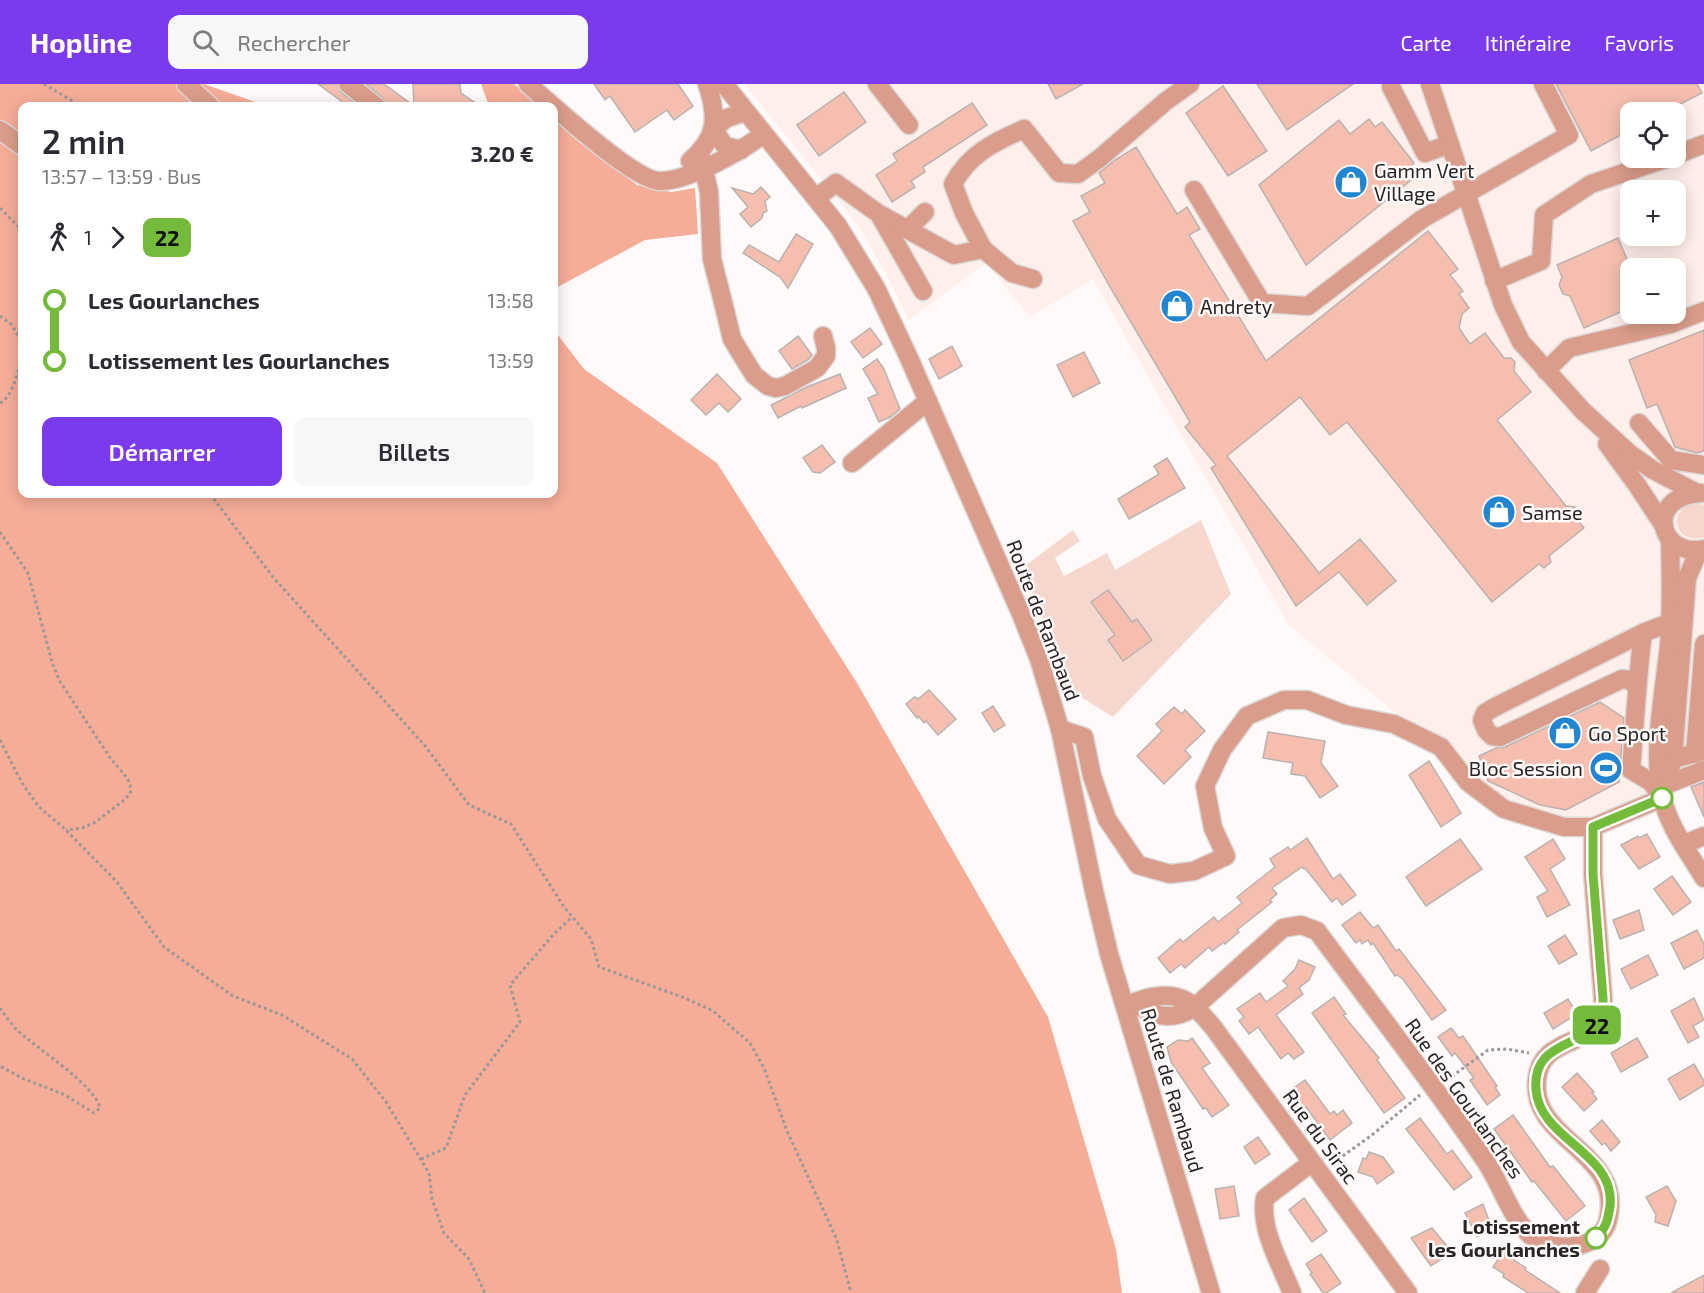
<!DOCTYPE html>
<html lang="fr">
<meta charset="utf-8">
<style>
:root{--surface:#fff;--page:#f7f7f7;--text:#2b2b33;--muted:#7c7c81;--accent:#7c3aed}
body{margin:0;font-family:"Exo 2",sans-serif;background:var(--page);color:var(--text);height:100vh;display:flex;flex-direction:column;font-size:22px;white-space:nowrap}
*{box-sizing:border-box;margin:0}
p{font-size:20px;color:var(--muted)}
.icon{flex:none;width:33px;height:33px;fill:none;stroke:currentColor;stroke-width:2;stroke-linecap:round;stroke-linejoin:round}
.map{position:relative;flex:1;overflow:hidden}
.panel{position:absolute;left:18px;top:18px;width:540px;height:396px;display:flex;flex-direction:column;background:var(--surface);border-radius:12px;box-shadow:0 3px 15px #0003}
.panel>*{flex:none}
.badge{padding:0 12px;border-radius:9px;font-size:21px;line-height:39px}
.buttons{position:absolute;left:1620px;top:18px;display:grid;gap:12px}
.buttons a{display:grid;place-items:center;width:66px;height:66px;border-radius:12px;background:var(--surface);box-shadow:0 3px 15px #0003;font-size:30px}
.map>.badge{position:absolute;translate:-50% -50%;box-shadow:0 0 0 3px #fff}
.legs{display:flex;align-items:center;gap:9px;height:66px;padding:0 24px;font-size:20px}
.legs p{margin-inline-start:auto}
.head{display:flex;align-items:center;justify-content:space-between;height:102px;padding:0 24px}
h1{font-size:33px;font-weight:600;line-height:45px}
.button{display:flex;gap:12px;margin-top:auto;padding:12px 24px}
.button a{flex:1;height:69px;border-radius:12px;background:var(--accent);color:#fff;font-size:24px;font-weight:600;line-height:69px;text-align:center}
.button a+a{background:var(--page);color:var(--text)}
ul{padding:0 24px;list-style:none}
li{display:flex;align-items:center;gap:21px;height:60px;font-size:22px}
li i{display:grid;place-items:center;width:9px;height:100%;margin:0 8px;background:currentColor}
li i::after{content:'';width:15px;height:15px;margin:-8px;border:4px solid;border-radius:50%;background:var(--surface)}
li p{margin-inline-start:auto}
li:first-child i{background:linear-gradient(#0000 50%,currentColor 0)}
li:last-child i{background:linear-gradient(currentColor 50%,#0000 0)}
header{display:flex;align-items:center;gap:36px;box-sizing:border-box;height:84px;padding:0 30px;background:var(--accent);color:#fff}
header strong{font-size:28px}
nav{display:flex;gap:33px;margin-inline-start:auto;font-size:21px}
.search{width:420px;height:54px;background:var(--page);display:flex;align-items:center;gap:15px;box-sizing:border-box;padding:0 21px;border-radius:12px;color:var(--muted);font-size:22px}
.map>svg:first-child{display:block}
</style>
<header>
<strong>Hopline</strong>
<div class="search"><svg class="icon" aria-label="search" viewBox="0 0 24 24"><circle cx="10" cy="10" r="6"/><path d="M15 15l6 6"/></svg>Rechercher</div>
<nav><a>Carte</a><a>Itinéraire</a><a>Favoris</a></nav>
</header>
<div class="map">
<svg width="1704" height="1209" viewBox="0 0 1704 1209">
<rect width="100%" height="100%" fill="#fffaf9"/>
<path fill="#ffefea" fill-rule="evenodd" d="M744,0H1704V685L1646,712L1579,736L1516,728L1289,541L1093,195L1030,233L986,179L909,236L884,186L858,141ZM1630,28H1676V74H1630ZM1630,106H1676V152H1630ZM1630,184H1676V230H1630Z"/>
<g fill="#f6d7ce">
<path d="M1697,420L1704,421V453C1688,457 1674,450 1678,431L1685,422Z"/>
<polygon points="1201,436 1231,510 1113,633 1076,610 1022,484 1073,446 1080,457 1055,474 1064,492 1107,469 1115,486"/>
</g>
<g fill="#f6ad98">
<polygon points="0,0 204,0 267,22 22,22 22,410 554,410 554,246 584,285 717,379 857,599 1048,933 1116,1165 1122,1209 0,1209"/>
<polygon points="481,0 514,0 541,22 489,22"/>
<polygon points="554,33 637,101 671,108 695,104 698,150 645,156 554,205"/>
</g>
<g fill="#f5beae" stroke="#b9b2b0" stroke-width="1.5">
<polygon points="318,0 337,0 341,8 358,22 348,22"/>
<polygon points="366,0 384,0 414,22 387,22 383,14"/>
<polygon points="413,0 460,0 461,9 480,22 414,22"/>
<polygon points="594,0 678,0 693,22 674,36 667,26 635,48 610,12 605,16"/>
<polygon points="1048,0 1083,0 1056,15"/>
<polygon points="1257,0 1353,0 1287,46"/>
<polygon points="1556,0 1697,0 1702,9 1665,28 1630,28 1630,46 1591,67"/>
<polygon points="1223,2 1267,67 1228,92 1186,29"/>
<polygon points="844,8 866,38 819,72 797,41"/>
<polygon points="972,19 987,41 923,83 925,88 911,97 915,103 892,118 876,91 897,77 893,70"/>
<polygon points="1369,35 1375,43 1382,38 1414,79 1408,84 1415,93 1306,181 1259,101 1339,36 1350,50"/>
<polygon points="1136,63 1177,130 1187,123 1200,145 1189,151 1266,277 1428,147 1458,185 1450,191 1463,207 1459,210 1469,224 1462,230 1459,244 1470,260 1485,249 1504,274 1511,274 1515,278 1514,287 1531,308 1497,336 1566,422 1575,423 1581,430 1580,439 1584,444 1549,472 1551,478 1544,484 1539,480 1492,518 1347,338 1330,351 1300,313 1227,372 1319,489 1360,455 1396,497 1367,521 1339,488 1296,522 1211,384 1216,381 1185,343 1190,338 1110,203 1073,137 1090,128 1081,112 1105,99 1099,89 1115,76"/>
<polygon points="761,103 770,113 765,117 767,127 763,129 762,134 751,143 740,130 748,123 732,104 753,110"/>
<polygon points="796,150 813,160 788,204 780,193 743,169 749,161 779,178"/>
<polygon points="1618,154 1630,182 1630,224 1584,244 1570,212 1563,210 1559,201 1562,193 1557,181"/>
<polygon points="870,244 882,260 863,274 851,258"/>
<polygon points="1704,246 1704,367 1697,369 1675,363 1657,320 1647,324 1629,276"/>
<polygon points="798,252 812,271 809,275 792,285 779,267"/>
<polygon points="952,262 962,282 939,295 929,275"/>
<polygon points="1084,268 1100,299 1073,313 1057,281"/>
<polygon points="877,275 884,285 900,325 890,333 879,338 868,314 878,310 863,285"/>
<polygon points="717,290 741,315 728,328 719,319 706,331 691,316"/>
<polygon points="840,290 846,304 802,324 801,322 778,334 771,321 807,303"/>
<polygon points="822,361 835,378 820,389 813,388 803,374"/>
<polygon points="1167,374 1185,404 1129,435 1118,415 1159,390 1154,382"/>
<polygon points="1108,506 1132,538 1137,535 1152,556 1123,577 1108,556 1115,551 1091,518"/>
<polygon points="929,606 956,635 938,651 926,637 924,639 918,632 917,634 906,620 915,613 918,615"/>
<polygon points="1600,618 1624,634 1619,698 1566,726 1540,721 1488,697 1479,672 1496,664 1505,663"/>
<polygon points="993,622 1005,641 994,648 982,629"/>
<polygon points="1174,623 1182,630 1185,626 1205,647 1185,666 1191,673 1164,700 1137,672 1162,647 1156,640"/>
<polygon points="1268,648 1325,657 1321,679 1338,702 1320,714 1305,692 1291,690 1293,679 1263,674"/>
<polygon points="1429,677 1461,729 1441,743 1409,691"/>
<polygon points="1704,698 1704,733 1691,703"/>
<polygon points="1647,750 1660,773 1639,785 1621,761 1638,752 1639,754"/>
<polygon points="1307,754 1333,795 1340,790 1356,811 1342,821 1337,814 1332,818 1305,784 1304,785 1302,783 1272,804 1277,810 1270,816 1272,818 1237,846 1239,848 1225,860 1224,858 1212,867 1209,863 1185,884 1181,880 1170,889 1158,874 1180,855 1183,858 1214,833 1218,838 1242,819 1237,813 1275,783 1270,775 1288,763 1290,766"/>
<polygon points="1460,755 1482,785 1426,822 1406,793"/>
<polygon points="1553,755 1565,775 1550,785 1570,821 1547,833 1537,813 1548,807 1525,773"/>
<polygon points="1672,792 1691,818 1673,831 1654,805"/>
<polygon points="1639,826 1644,846 1620,855 1613,836"/>
<polygon points="1360,828 1373,844 1378,841 1396,867 1399,865 1446,926 1432,936 1403,895 1397,891 1395,892 1373,859 1371,861 1368,856 1362,860 1360,856 1356,859 1342,841"/>
<polygon points="1697,846 1704,860 1704,874 1684,885 1671,859"/>
<polygon points="1565,851 1577,870 1559,880 1548,862"/>
<polygon points="1648,871 1658,891 1631,905 1621,885"/>
<polygon points="1299,876 1315,883 1309,896 1299,904 1303,910 1276,931 1304,968 1294,975 1288,969 1281,975 1258,943 1249,950 1239,937 1244,933 1237,925 1260,909 1266,918 1288,902 1283,897 1295,885"/>
<polygon points="1334,913 1346,930 1343,931 1379,974 1377,976 1405,1014 1384,1029 1312,929"/>
<polygon points="1694,914 1704,936 1693,942 1699,953 1688,959 1671,927"/>
<polygon points="1568,915 1577,930 1553,945 1544,929"/>
<polygon points="1451,944 1459,954 1463,952 1497,1002 1495,1003 1500,1011 1487,1021 1470,996 1474,994 1455,969 1452,972 1438,953"/>
<polygon points="1192,954 1210,979 1202,984 1229,1021 1212,1033 1206,1024 1203,1025 1171,978 1167,963 1178,956 1188,957"/>
<polygon points="1637,954 1648,973 1621,988 1611,969"/>
<polygon points="1694,980 1704,997 1704,1001 1680,1016 1668,995"/>
<polygon points="1577,989 1594,1008 1592,1009 1597,1015 1584,1027 1562,1003"/>
<polygon points="1305,996 1330,1030 1334,1027 1337,1031 1343,1026 1352,1039 1330,1056 1306,1023 1301,1026 1288,1008"/>
<polygon points="1513,1031 1550,1083 1553,1082 1585,1122 1566,1137 1534,1097 1532,1098 1494,1045"/>
<polygon points="1420,1034 1447,1070 1452,1066 1472,1093 1454,1106 1406,1045"/>
<polygon points="1602,1036 1620,1058 1611,1067 1605,1059 1602,1061 1590,1047"/>
<polygon points="1258,1053 1270,1070 1255,1080 1244,1063"/>
<polygon points="1369,1068 1383,1073 1394,1088 1377,1100 1373,1093 1358,1088 1363,1074 1366,1075"/>
<polygon points="1234,1102 1239,1132 1220,1135 1215,1105"/>
<polygon points="1667,1102 1676,1117 1668,1142 1655,1138 1656,1131 1646,1113"/>
<polygon points="1304,1114 1327,1147 1312,1158 1289,1126"/>
<polygon points="1483,1120 1492,1145 1477,1153 1465,1129"/>
<polygon points="1432,1144 1452,1168 1431,1182 1411,1154"/>
<polygon points="1504,1166 1515,1174 1514,1176 1526,1184 1525,1186 1560,1209 1528,1209 1503,1193 1504,1190 1493,1183"/>
<polygon points="1321,1170 1341,1199 1326,1209 1323,1209 1310,1190 1312,1189 1306,1180"/>
<polygon points="1704,1191 1704,1209 1671,1209"/>
</g>
<g fill="none" stroke-linecap="round" stroke-linejoin="round">
<g stroke="#dcd8d7" stroke-width="21">
<g id="minor">
<polyline points="186,0 210,22"/>
<polyline points="348,0 376,22"/>
<path d="M528,0C551,20 634,97 660,97C689,97 741,67 764,50"/>
<polyline points="724,0 838,142 876,204 909,274 1021,530 1039,575 1060,645 1094,807 1109,870 1211,1209"/>
<polyline points="877,0 909,41"/>
<polyline points="1430,0 1503,221 1521,258 1583,327 1630,370 1653,386 1697,409"/>
<polyline points="1391,3 1425,69 1450,60"/>
<polyline points="0,46 22,62"/>
<polyline points="741,66 725,62 713,45 727,34 745,28"/>
<polyline points="700,69 709,108 712,175 722,214 732,255 754,291 768,302 776,304 785,302 817,284 826,272 826,264 823,252"/>
<polyline points="1676,71 1704,60"/>
<path d="M690,77C718,53 718,33 707,0"/>
<polyline points="1194,106 1262,219 1308,222 1422,135 1569,51 1543,0"/>
<polyline points="816,114 836,99 879,130 923,207"/>
<polyline points="879,130 954,171 983,165 1012,189 1033,195"/>
<polyline points="908,145 925,128"/>
<path d="M983,165L964,129L953,100C969,70 994,58 1024,45L1059,89L1078,90L1100,74L1166,17L1190,0"/>
<polyline points="1494,197 1541,177 1544,131 1591,100 1668,74"/>
<polyline points="1546,287 1569,264 1671,240 1704,227"/>
<polyline points="1639,339 1671,376 1704,381"/>
<polyline points="1607,360 1637,401 1664,442"/>
<polyline points="852,379 928,317"/>
<path d="M1701,409C1642,413 1660,475 1704,465"/>
<path d="M1670,455C1671,491 1672,526 1669,561C1664,611 1652,663 1662,712C1668,742 1689,769 1704,794"/>
<path d="M1643,549C1637,594 1635,640 1631,686L1651,698L1661,712"/>
<polyline points="1636,602 1630,596 1622,595 1500,653 1492,652 1486,646 1482,636 1485,629 1495,623 1643,549 1671,538"/>
<polyline points="1060,645 1084,653 1092,692 1107,735 1138,781 1170,790 1194,787 1226,772 1213,744 1205,702 1222,666 1247,632 1284,616 1307,616 1346,631 1394,640 1441,663 1468,698 1504,725 1564,743 1593,743 1662,714"/>
<polyline points="1666,666 1673,675 1704,667"/>
<polyline points="1695,670 1704,560"/>
<polyline points="1665,701 1704,686"/>
<polyline points="1664,706 1673,675 1687,494 1699,466"/>
<polyline points="1684,760 1704,752"/>
<path d="M1135,919C1156,934 1173,937 1195,923L1283,844L1301,841L1317,847C1374,924 1433,999 1486,1078C1501,1100 1511,1134 1531,1152C1551,1169 1601,1167 1608,1136C1625,1067 1529,1057 1537,995C1541,957 1580,962 1598,940C1604,932 1603,923 1603,914L1593,790V743"/>
<path d="M1125,921C1135,919 1143,914 1153,913C1184,907 1195,922 1213,943L1408,1209"/>
<path d="M1292,1209C1281,1181 1259,1144 1265,1114L1311,1079"/>
<polyline points="1585,1209 1600,1185"/>
</g>
</g>
<g stroke="#9c9898" stroke-width="3" stroke-dasharray="3 3" stroke-linecap="butt">
<polyline points="44,0 81,22"/>
<polyline points="0,124 22,146"/>
<polyline points="0,232 11,240 22,258"/>
<path d="M0,319C13,313 18,286 22,273"/>
<polyline points="210,410 273,493 426,663 469,721 511,740 564,823 591,855 599,883 685,914 713,927 750,959 764,984 787,1047 837,1156 851,1209"/>
<polyline points="0,448 28,489 52,578 59,596 111,675 128,695 131,705 130,710 123,717 94,739 82,744 66,746"/>
<polyline points="0,656 22,699 39,723 66,746 117,798 164,863 233,912 282,931 352,975 386,1018 429,1089 432,1115 444,1149 469,1175 485,1209"/>
<path d="M0,924C5,931 11,940 17,946C35,963 96,1002 100,1024L94,1029L63,1010L24,995L0,982"/>
<polyline points="1447,996 1488,966 1507,965 1529,969"/>
<polyline points="421,1075 446,1064 465,1011 520,938 510,901 553,851 572,833"/>
<polyline points="1333,1079 1372,1051 1420,1011"/>
</g>
<use href="#minor" stroke="#db9d8b" stroke-width="18"/>
</g>
<g fill="none" stroke-linecap="round" stroke-linejoin="round">
<g stroke="#fff" stroke-width="14">
<path id="line-1" d="M1596,1154C1606,1144 1608,1136 1610,1122C1616,1069 1540,1056 1536,1006C1532,959 1577,964 1597,940C1604,933 1603,923 1603,914L1593,790V743L1662,714"/>
</g>
<use href="#line-1" stroke="#75bb3b" stroke-width="9"/>
</g>
<defs>
<g id="shop-disc" transform="scale(1.725)"><circle r="9.5" fill="#2185d1" stroke="#fffaf9"/><path d="M-5-2.5h2.3a2.7 3.5 0 0 1 5.4 0H5L5.5 6h-11ZM-1.5-2.5h3a1.5 2.3 0 0 0-3 0Z" fill="#fff"/></g>
<g id="stadium-disc" transform="scale(1.725)"><circle r="9.5" fill="#2185d1" stroke="#fffaf9"/><path d="M0-5a6.5 5 0 1 0 0 10a6.5 5 0 1 0 0-10ZM-3.5-1.8h7v3.6h-7Z" fill="#fff"/></g>
</defs>
<g fill-rule="evenodd">
<use href="#shop-disc" x="1351" y="98"/>
<use href="#shop-disc" x="1177" y="222"/>
<use href="#shop-disc" x="1499" y="428"/>
<use href="#shop-disc" x="1565" y="649"/>
<use href="#stadium-disc" x="1606" y="684"/>
</g>
<g fill="#fff" stroke="#75bb3b" stroke-width="3">
<circle cx="1662" cy="714" r="10"/>
<circle cx="1596" cy="1154" r="10"/>
</g>
<g text-anchor="middle" dominant-baseline="central" stroke-width="5" stroke-linejoin="round" paint-order="stroke">
<g font-size="20" fill="#272424" stroke="#fffaf9" text-anchor="start">
<text x="1374" y="86">Gamm Vert<tspan x="1374" dy="23">Village</tspan></text>
<text x="1200" y="222">Andrety</text>
<text x="1522" y="428">Samse</text>
<text x="1588" y="649">Go Sport</text>
<text x="1583" y="684" text-anchor="end">Bloc Session</text>
</g>
<g font-size="20" fill="#272424" stroke="#fffaf9">
<text transform="translate(1044 536) rotate(69)">Route de Rambaud</text>
<text transform="translate(1173 1006) rotate(73)">Route de Rambaud</text>
<text transform="translate(1465 1014) rotate(55)">Rue des Gourlanches</text>
<text transform="translate(1321 1052) rotate(54)">Rue du Sirac</text>
</g>
<g font-size="20" font-weight="bold" fill="#272424" stroke="#fffaf9" text-anchor="end">
<text x="1580" y="1142">Lotissement<tspan x="1580" dy="23">les Gourlanches</tspan></text>
</g>
</g>
</svg>
<div class="buttons">
<a><svg class="icon" aria-label="locate" viewBox="0 0 24 24"><circle cx="12" cy="12" r="6"/><path d="M12 2v4M12 18v4M2 12h4M18 12h4"/></svg></a>
<a>+</a>
<a>−</a>
</div>
<b class="badge" style="left:1597px;top:941px;background:#75bb3b;color:#111">22</b>
<section class="panel">
<div class="head"><div><h1>2 min</h1><p>13:57 – 13:59 · Bus</p></div><b>3.20 €</b></div>
<div class="legs"><svg class="icon" aria-label="walk" viewBox="0 0 24 24"><circle cx="13" cy="4" r="2"/><path d="M13 8l-2 6 4 7M11 14l-3 7M7 12l3-4h3l4 4"/></svg>1<svg class="icon" aria-label="forward" viewBox="0 0 24 24"><path d="M9 5l7 7-7 7"/></svg><b class="badge" style="background:#75bb3b;color:#111">22</b></div>
<ul>
<li><i style="color:#75bb3b"></i><b>Les Gourlanches</b><p>13:58</p></li>
<li><i style="color:#75bb3b"></i><b>Lotissement les Gourlanches</b><p>13:59</p></li>
</ul>
<div class="button"><a>Démarrer</a><a>Billets</a></div>
</section>
</div>
